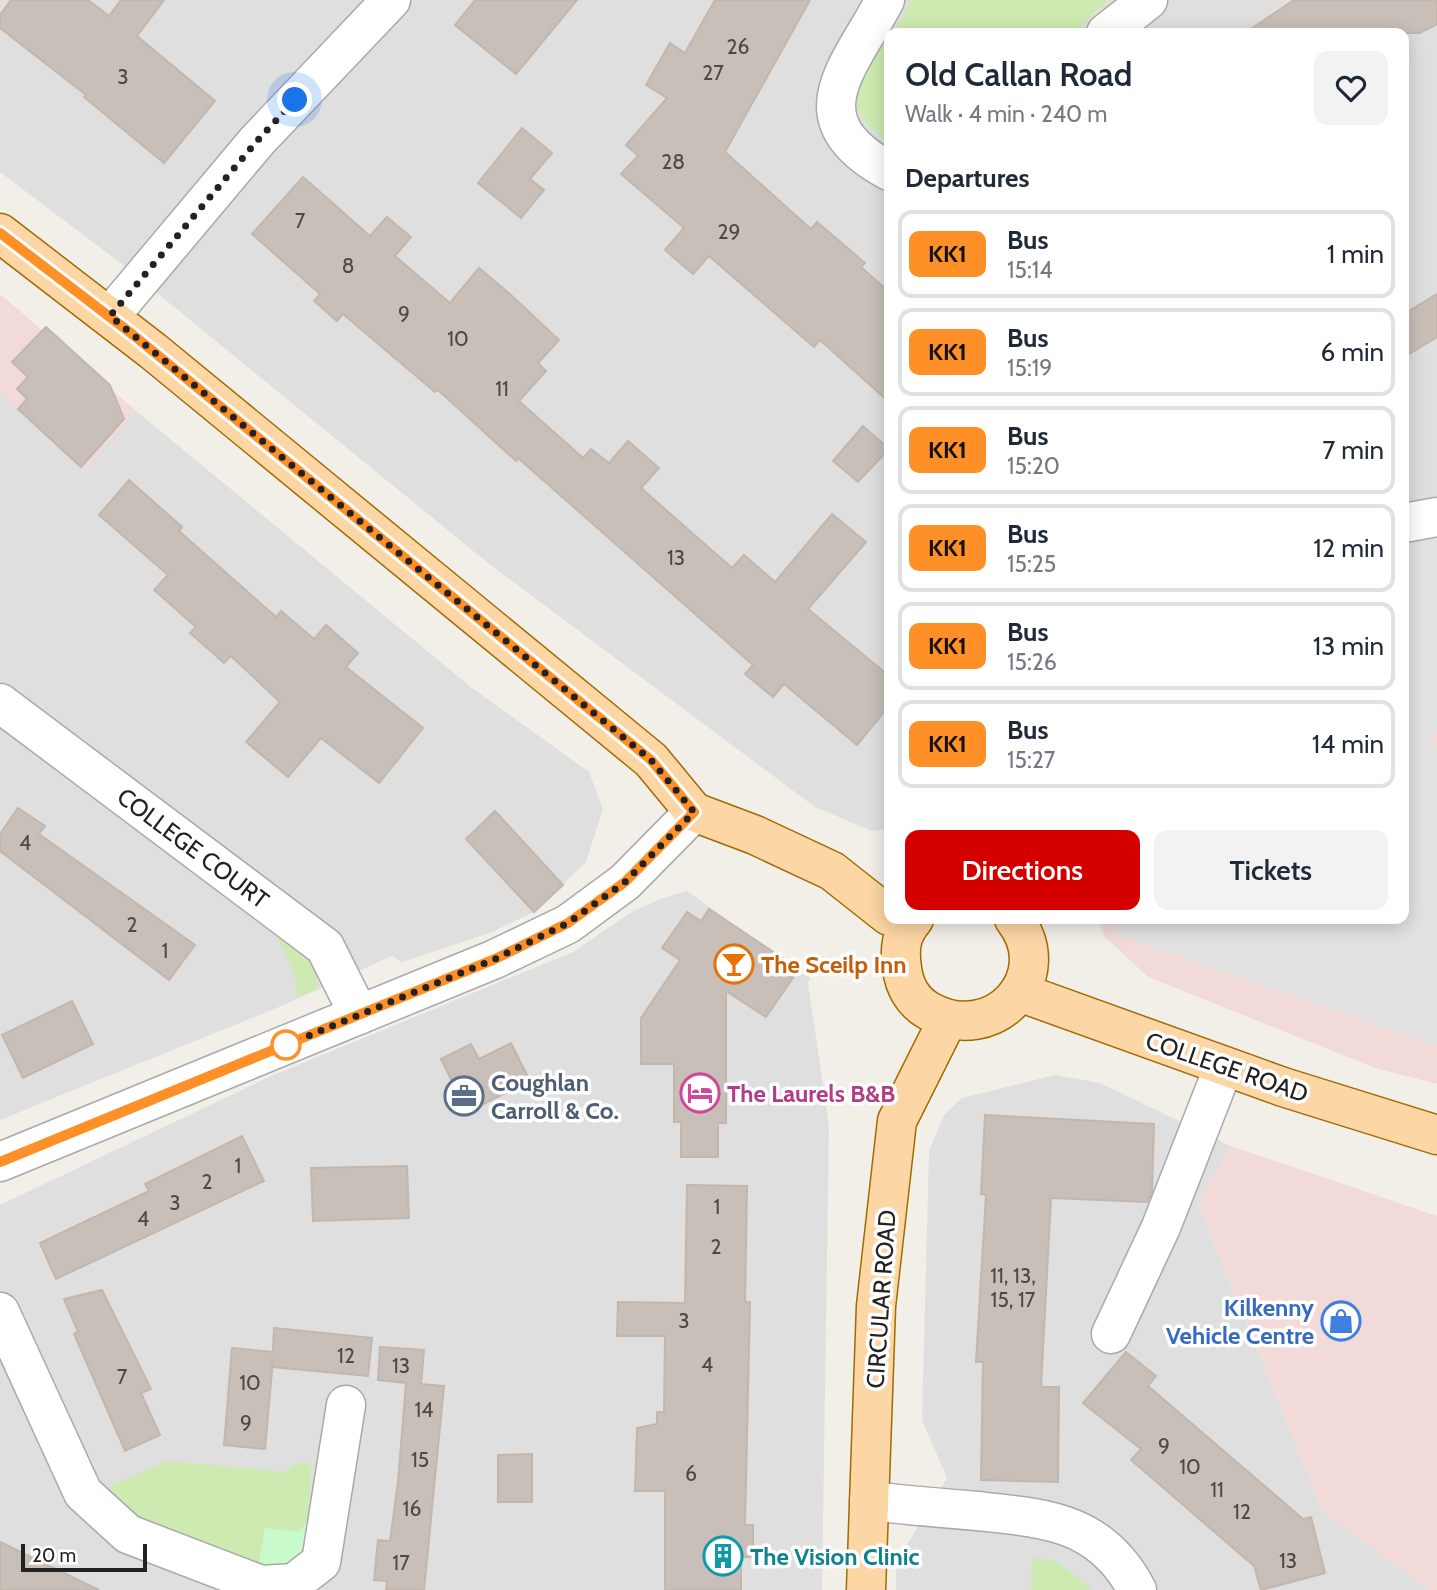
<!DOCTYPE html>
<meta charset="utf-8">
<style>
:root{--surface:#fff;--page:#f2f2f3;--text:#1f2937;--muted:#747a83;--line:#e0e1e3;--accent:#d40000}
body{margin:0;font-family:Cabin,sans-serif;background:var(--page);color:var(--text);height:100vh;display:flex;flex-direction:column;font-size:26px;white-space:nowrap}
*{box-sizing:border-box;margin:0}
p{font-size:23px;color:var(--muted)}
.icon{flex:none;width:38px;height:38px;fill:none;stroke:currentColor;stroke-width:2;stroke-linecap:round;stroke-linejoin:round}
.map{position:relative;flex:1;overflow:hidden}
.details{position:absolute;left:884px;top:28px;width:525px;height:896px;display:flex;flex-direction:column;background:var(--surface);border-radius:14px;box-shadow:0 4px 18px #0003}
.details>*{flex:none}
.badge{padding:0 14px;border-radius:10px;font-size:24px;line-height:46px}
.scale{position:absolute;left:21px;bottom:18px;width:126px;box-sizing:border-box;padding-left:7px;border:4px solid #222;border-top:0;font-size:19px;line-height:24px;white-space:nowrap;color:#222;-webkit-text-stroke:5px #fff;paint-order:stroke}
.you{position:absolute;width:35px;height:35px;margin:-18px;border:5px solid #fff;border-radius:50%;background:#1a73e8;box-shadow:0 0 0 10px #1a73e833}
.map>.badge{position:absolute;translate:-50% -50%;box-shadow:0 0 0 4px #fff}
h2{padding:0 21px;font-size:26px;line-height:63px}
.round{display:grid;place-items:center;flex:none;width:74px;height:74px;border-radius:14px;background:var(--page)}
.summary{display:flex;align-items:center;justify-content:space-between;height:119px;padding:0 21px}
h1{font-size:33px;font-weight:600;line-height:52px}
.cta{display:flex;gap:14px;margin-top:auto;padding:14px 21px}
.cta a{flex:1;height:80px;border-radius:14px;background:var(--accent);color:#fff;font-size:28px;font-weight:600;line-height:80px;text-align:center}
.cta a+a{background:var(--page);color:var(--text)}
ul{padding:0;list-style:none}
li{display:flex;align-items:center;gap:21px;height:88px;margin:0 14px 10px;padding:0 7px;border:4px solid var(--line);border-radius:14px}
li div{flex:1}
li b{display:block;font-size:26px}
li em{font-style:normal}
li .badge{min-width:77px;font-weight:700;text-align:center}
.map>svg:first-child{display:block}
</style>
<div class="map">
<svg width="1437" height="1590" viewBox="0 0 1437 1590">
<rect width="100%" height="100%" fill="#f2efe9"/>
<g fill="#e0dfdf">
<polygon points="0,0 1437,0 1437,536 1404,544 1404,33 889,33 889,829 872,831 815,807 488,563 114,258 0,172"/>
<polygon points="0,392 84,470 135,410 472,688 589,772 603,809 586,862 534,912 490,933 402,962 392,956 279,1007 0,1120"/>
<polygon points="687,891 810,978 808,983 829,1126 822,1590 0,1590 0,1205 271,1076 573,952 630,913 660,899"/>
<polygon points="1055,1075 1100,1083 1231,1146 1198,1204 1323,1511 1430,1590 896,1590 896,1563 947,1478 922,1420 929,1151 944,1115 962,1098"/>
</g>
<g fill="#f2dad9">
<polygon points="0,294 135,410 84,470 0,392"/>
<polygon points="1437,536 1437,1084 1375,1068 1148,977 1104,936 1098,919 1404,919 1404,544"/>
<polygon points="1231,1146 1437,1216 1437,1590 1430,1590 1323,1511 1198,1204"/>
</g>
<g fill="#cdebb0">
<polygon points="911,0 1108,0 1073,33 893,33"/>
<path d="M889,38V141C835,109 858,76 889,38Z"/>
<path d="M275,933C299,948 319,958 317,990L298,997L294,972Z"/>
<polygon points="167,1461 284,1472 296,1463 311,1463 309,1519 300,1532 265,1528 258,1570 124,1513 96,1492"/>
<polygon points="1032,1558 1056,1561 1092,1590 1031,1590"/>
</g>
<path fill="#c8facc" d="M309,1519C303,1558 298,1566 258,1570L265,1528L299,1532Z"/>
<polygon fill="#e2e2e2" points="1437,536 1437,729 1431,745 1437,748 1437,1046 1112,933 1115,919 1404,919 1404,544"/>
<g fill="#c7bfb8" stroke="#c4b6ab" stroke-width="2">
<polygon points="11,0 88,0 109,16 121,0 164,0 137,36 215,101 164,163 84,97 86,95 0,28 0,15"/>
<polygon points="475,0 577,0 516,74 455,25"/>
<polygon points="715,0 810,0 725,152 811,229 817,222 865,263 861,267 889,292 889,402 820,340 814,347 709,256 693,274 665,250 684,228 621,174 638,156 626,145 667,98 646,85 670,43 685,53"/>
<polygon points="1294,0 1437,0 1437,24 1420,33 1245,33"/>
<polygon points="522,128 552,153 530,179 544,190 521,218 478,183"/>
<polygon points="303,177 370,236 387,217 411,237 395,256 450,303 479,268 512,296 559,340 538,363 546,371 519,401 583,458 591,449 609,463 628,441 659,468 641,488 732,568 744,555 775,582 832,514 866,542 808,609 889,676 889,706 857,745 784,684 773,697 745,674 753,665 518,458 516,461 438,390 435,392 343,314 337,321 314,301 320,294 252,234"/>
<polygon points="1437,294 1437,337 1404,357 1404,314"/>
<polygon points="46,327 110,385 124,419 81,467 18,409 27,399 17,389 28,377 12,362"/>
<polygon points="863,426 889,449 858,482 833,461"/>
<polygon points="129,480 182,527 179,531 276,617 281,611 314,639 326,625 358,653 346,667 423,728 379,783 321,738 288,777 246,742 280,702 231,656 224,663 190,633 196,627 154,590 168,575 99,515"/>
<polygon points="18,808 45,826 39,834 195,945 169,980 0,851 0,834"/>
<polygon points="495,811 563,885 534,912 466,839"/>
<polygon points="709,909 799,969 766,1017 726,991 726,1123 718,1123 718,1157 681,1157 681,1122 674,1122 674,1064 641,1064 641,1018 680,960 662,948 687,912 701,921"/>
<polygon points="72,1001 93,1044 23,1078 2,1035"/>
<polygon points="511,1043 530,1081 467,1112 441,1059 471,1044 479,1059"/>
<polygon points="985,1115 1154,1124 1152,1191 1147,1202 1051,1198 1041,1387 1059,1387 1058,1482 981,1480 983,1362 976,1362 986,1195 981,1194"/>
<polygon points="242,1136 264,1181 56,1279 40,1243 149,1191 145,1184"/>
<polygon points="407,1166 409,1218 313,1221 311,1168"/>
<polygon points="687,1185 747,1186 745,1302 750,1302 745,1525 753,1525 753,1557 741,1557 741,1590 665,1590 665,1491 635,1491 637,1428 657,1424 657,1412 664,1412 665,1336 617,1336 618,1302 685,1303"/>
<polygon points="102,1290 151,1389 141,1393 160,1435 125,1451 74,1334 78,1332 64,1299"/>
<polygon points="274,1328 372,1338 368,1376 272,1367 273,1359 265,1449 224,1445 232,1348 273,1352"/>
<polygon points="380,1347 424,1350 421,1384 444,1386 424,1590 386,1590 387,1581 374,1580 378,1540 390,1541 398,1482 406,1383 378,1380"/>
<polygon points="1126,1352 1156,1376 1148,1386 1303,1519 1311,1517 1325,1573 1261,1590 1254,1566 1131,1460 1141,1449 1083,1403"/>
<polygon points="532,1454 532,1502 498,1502 498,1455"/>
<polygon points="0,1542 99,1590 0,1590"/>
</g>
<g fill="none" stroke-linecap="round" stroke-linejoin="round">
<g stroke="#a9a9a9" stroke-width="41">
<g id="minor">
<path d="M885,0C850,67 793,119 889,171"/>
<polyline points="1106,33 1148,0"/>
<polyline points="110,316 257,141 391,0"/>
<polyline points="1404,523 1437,517"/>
<polyline points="0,703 325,947 359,1015"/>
<polyline points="0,1162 495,959 568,924 625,882 694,812"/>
<polyline points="0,1312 83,1493 128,1534 261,1585 294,1583 321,1562 346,1405"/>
<polyline points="1111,1334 1161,1227 1224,1066"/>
<path d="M869,1501C905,1505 941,1508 977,1511C1045,1518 1101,1521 1137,1590"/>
</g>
</g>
<g stroke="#a06b00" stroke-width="41">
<g id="major">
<polyline points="0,233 153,351 651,760 694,812 755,835 832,871 889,916"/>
<path d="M914,919C901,934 899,948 902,968C904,986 913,1002 929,1011C994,1047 1059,976 1014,919"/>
<polyline points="1019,992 1283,1087 1437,1135"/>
<polyline points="866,1590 876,1306 897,1121 947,1021"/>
</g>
</g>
<use href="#minor" stroke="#fff" stroke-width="38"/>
<use href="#major" stroke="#fcd6a4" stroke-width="38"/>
</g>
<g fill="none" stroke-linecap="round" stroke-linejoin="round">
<g stroke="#fff" stroke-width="16">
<polyline id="line" points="0,233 132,334 651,760 694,812 625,882 568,923 495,959 0,1162"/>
</g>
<use href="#line" stroke="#ff9027" stroke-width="10"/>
<polyline stroke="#222" stroke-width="7" stroke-dasharray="0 12.6" points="286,1045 495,959 568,923 625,882 694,812 651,760 110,316 257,141 295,100"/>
</g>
<defs>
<g id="bar-ring" transform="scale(2.0125)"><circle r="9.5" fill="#fff" stroke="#e8710a" stroke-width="1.5"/><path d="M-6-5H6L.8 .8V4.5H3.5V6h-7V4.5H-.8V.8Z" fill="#e8710a"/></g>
<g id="hotel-ring" transform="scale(2.0125)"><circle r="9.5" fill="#fff" stroke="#d1479c" stroke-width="1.5"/><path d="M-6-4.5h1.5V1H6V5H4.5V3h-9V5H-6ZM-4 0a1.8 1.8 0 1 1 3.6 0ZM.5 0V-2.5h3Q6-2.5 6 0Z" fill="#d1479c"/></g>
<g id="office-ring" transform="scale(2.0125)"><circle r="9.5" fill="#fff" stroke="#5c6f8a" stroke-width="1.5"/><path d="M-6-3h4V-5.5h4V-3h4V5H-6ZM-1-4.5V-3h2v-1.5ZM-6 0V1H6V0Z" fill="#5c6f8a"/></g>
<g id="shop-ring" transform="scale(2.0125)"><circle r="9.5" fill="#fff" stroke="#3f7fe0" stroke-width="1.5"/><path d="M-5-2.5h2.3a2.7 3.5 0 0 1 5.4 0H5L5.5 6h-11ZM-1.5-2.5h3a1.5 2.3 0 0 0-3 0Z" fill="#3f7fe0"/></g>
<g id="building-ring" transform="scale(2.0125)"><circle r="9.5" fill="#fff" stroke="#0f9aa8" stroke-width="1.5"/><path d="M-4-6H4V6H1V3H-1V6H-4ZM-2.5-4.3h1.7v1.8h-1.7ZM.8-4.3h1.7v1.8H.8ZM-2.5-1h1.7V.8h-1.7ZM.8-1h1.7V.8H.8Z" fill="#0f9aa8"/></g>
</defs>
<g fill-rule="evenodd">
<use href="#bar-ring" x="734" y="964"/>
<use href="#hotel-ring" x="700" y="1093"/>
<use href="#office-ring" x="464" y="1096"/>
<use href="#shop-ring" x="1341" y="1321"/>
<use href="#building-ring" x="723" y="1556"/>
</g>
<circle fill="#fff" stroke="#ff9027" stroke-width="3.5" cx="286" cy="1045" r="14"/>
<g text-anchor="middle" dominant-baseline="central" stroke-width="7" stroke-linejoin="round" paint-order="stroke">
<g font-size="21" fill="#4b4948">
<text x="738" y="46">26</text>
<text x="713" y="72">27</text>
<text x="123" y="76">3</text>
<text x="673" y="161">28</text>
<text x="300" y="220">7</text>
<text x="729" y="231">29</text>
<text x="348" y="265">8</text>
<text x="404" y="313">9</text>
<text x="458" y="338">10</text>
<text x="502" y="388">11</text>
<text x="676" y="557">13</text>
<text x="25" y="842">4</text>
<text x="132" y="924">2</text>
<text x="165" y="950">1</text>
<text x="238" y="1165">1</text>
<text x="207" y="1181">2</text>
<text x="175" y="1202">3</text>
<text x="717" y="1206">1</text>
<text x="143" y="1218">4</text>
<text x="716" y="1246">2</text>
<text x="1013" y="1275">11, 13,<tspan x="1013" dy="24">15, 17</tspan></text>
<text x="684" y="1320">3</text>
<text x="346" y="1355">12</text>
<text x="707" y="1364">4</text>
<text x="401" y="1365">13</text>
<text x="122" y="1376">7</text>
<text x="250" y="1382">10</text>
<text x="424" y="1409">14</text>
<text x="246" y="1422">9</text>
<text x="1164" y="1445">9</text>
<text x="420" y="1459">15</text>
<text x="1190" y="1466">10</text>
<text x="691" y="1473">6</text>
<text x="1217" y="1489">11</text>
<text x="412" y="1508">16</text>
<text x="1242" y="1511">12</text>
<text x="1288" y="1560">13</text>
<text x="401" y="1562">17</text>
</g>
<g font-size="24" fill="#222" stroke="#fff">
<text transform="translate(193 848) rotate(37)">COLLEGE COURT</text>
<text transform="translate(1227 1067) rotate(19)">COLLEGE ROAD</text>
<text transform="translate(881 1299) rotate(-86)">CIRCULAR ROAD</text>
</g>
<g font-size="24" font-weight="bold" fill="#c56008" stroke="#fff" text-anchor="start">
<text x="761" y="964">The Sceilp Inn</text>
</g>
<g font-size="24" font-weight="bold" fill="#4e5e75" stroke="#fff" text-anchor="start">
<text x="491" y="1082">Coughlan<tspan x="491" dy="28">Carroll &amp; Co.</tspan></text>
</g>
<g font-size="24" font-weight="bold" fill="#b23c85" stroke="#fff" text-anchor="start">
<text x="727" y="1093">The Laurels B&amp;B</text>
</g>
<g font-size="24" font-weight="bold" fill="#366cbe" stroke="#fff" text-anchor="end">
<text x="1314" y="1307">Kilkenny<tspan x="1314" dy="28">Vehicle Centre</tspan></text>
</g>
<g font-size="24" font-weight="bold" fill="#0d838f" stroke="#fff" text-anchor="start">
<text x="750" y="1556">The Vision Clinic</text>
</g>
</g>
</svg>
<div class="scale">20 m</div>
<div class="you" style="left:295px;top:100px"></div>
<section class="details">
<div class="summary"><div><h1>Old Callan Road</h1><p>Walk · 4 min · 240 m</p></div><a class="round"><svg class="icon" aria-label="heart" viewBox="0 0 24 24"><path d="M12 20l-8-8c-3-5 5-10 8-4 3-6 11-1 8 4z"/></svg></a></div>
<h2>Departures</h2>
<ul>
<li><span class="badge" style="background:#ff9027;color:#111">KK1</span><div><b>Bus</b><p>15:14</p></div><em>1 min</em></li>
<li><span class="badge" style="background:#ff9027;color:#111">KK1</span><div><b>Bus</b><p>15:19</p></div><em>6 min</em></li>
<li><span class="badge" style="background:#ff9027;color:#111">KK1</span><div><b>Bus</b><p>15:20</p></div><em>7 min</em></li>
<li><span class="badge" style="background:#ff9027;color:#111">KK1</span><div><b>Bus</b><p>15:25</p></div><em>12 min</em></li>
<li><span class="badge" style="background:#ff9027;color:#111">KK1</span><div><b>Bus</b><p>15:26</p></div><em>13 min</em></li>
<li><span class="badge" style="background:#ff9027;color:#111">KK1</span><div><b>Bus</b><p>15:27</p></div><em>14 min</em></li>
</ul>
<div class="cta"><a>Directions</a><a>Tickets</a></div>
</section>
</div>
